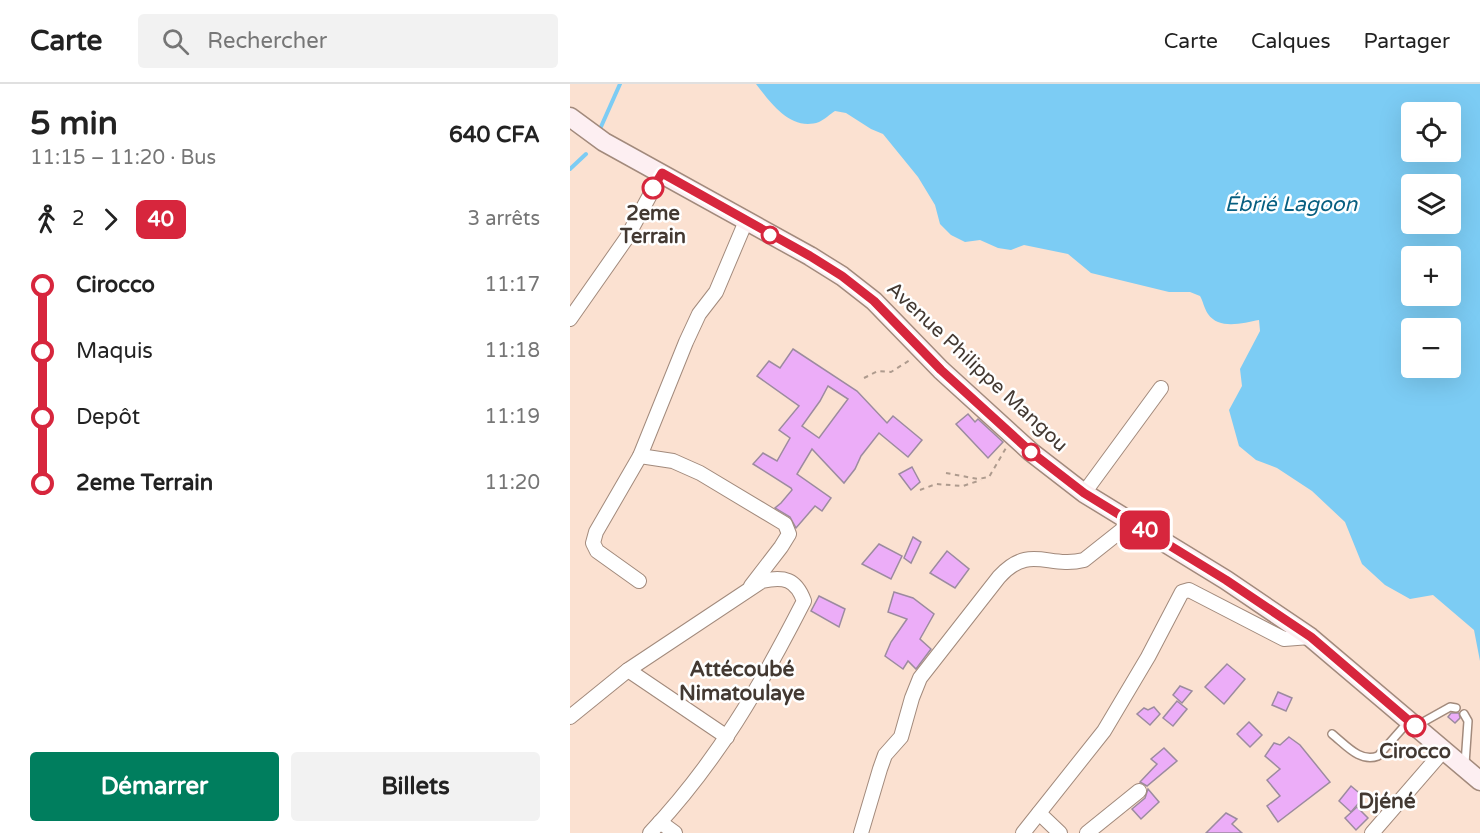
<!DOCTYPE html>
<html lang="fr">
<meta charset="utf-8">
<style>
:root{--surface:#fff;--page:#f2f2f2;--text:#222;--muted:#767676;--line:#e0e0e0;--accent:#007e5e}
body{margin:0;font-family:"Varela Round",sans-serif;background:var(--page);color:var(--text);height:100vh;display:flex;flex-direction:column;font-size:22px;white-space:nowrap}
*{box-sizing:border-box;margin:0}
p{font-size:20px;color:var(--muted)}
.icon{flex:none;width:33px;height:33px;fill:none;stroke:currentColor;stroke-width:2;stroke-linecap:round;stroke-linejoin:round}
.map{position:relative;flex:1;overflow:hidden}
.details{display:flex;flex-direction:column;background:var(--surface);width:570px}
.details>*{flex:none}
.badge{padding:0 12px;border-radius:9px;font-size:21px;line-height:39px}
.controls{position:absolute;left:831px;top:18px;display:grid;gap:12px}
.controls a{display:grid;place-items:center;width:60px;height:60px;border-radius:6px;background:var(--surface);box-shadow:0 6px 24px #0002;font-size:30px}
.map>.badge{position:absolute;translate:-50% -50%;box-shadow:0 0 0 3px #fff}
.legs{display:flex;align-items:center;gap:9px;height:66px;padding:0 30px;font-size:20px}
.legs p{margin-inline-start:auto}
.overview{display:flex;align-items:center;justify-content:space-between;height:102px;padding:0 30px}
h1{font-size:33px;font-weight:700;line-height:45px}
.primary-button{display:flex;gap:12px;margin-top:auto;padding:12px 30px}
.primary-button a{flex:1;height:69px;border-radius:6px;background:var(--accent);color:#fff;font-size:24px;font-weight:700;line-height:69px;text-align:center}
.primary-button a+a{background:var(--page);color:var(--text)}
ul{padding:0 30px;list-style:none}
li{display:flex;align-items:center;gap:21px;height:66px;font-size:22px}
li i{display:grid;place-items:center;width:9px;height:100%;margin:0 8px;background:currentColor}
li i::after{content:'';width:15px;height:15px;margin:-8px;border:4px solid;border-radius:50%;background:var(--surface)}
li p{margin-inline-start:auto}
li:first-child i{background:linear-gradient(#0000 50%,currentColor 0)}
li:last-child i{background:linear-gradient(currentColor 50%,#0000 0)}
header{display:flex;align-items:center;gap:36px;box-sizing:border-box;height:84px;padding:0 30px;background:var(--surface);border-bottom:2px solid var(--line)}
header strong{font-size:28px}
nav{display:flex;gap:33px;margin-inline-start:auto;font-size:21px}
.search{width:420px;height:54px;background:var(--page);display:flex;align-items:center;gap:15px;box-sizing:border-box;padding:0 21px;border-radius:6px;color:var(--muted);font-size:22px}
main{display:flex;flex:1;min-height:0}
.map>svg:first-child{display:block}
</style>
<header>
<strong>Carte</strong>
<div class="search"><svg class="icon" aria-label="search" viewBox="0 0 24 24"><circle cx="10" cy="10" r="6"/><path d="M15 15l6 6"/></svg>Rechercher</div>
<nav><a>Carte</a><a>Calques</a><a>Partager</a></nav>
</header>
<main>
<section class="details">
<div class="overview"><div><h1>5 min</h1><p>11:15 – 11:20 · Bus</p></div><b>640 CFA</b></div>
<div class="legs"><svg class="icon" aria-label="walk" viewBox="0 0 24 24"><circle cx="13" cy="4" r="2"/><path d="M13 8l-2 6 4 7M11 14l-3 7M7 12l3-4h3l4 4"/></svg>2<svg class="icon" aria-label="forward" viewBox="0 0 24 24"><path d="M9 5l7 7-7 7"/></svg><b class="badge" style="background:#d7263d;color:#fff">40</b><p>3 arrêts</p></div>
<ul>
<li><i style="color:#d7263d"></i><b>Cirocco</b><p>11:17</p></li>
<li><i style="color:#d7263d"></i><span>Maquis</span><p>11:18</p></li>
<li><i style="color:#d7263d"></i><span>Depôt</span><p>11:19</p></li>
<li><i style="color:#d7263d"></i><b>2eme Terrain</b><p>11:20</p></li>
</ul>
<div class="primary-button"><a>Démarrer</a><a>Billets</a></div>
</section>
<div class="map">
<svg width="910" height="749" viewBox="0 0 910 749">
<rect width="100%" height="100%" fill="#fbe1d1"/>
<path fill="#7cccf4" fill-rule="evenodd" d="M186,0H910V577L904,546L863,511L840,515L815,501L792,480L775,438L742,407L707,384L686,376L669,362L659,326L672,302L670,285L690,247L689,236C673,239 649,246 638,230C634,224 633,217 630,212L620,208H599L521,189L498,170L454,161L441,166L428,164L410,156L395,158L381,151L370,140L365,121L348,93L313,50L301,45L276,29L265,27C260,30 254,36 249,38C221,48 200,18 186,0ZM842,28H880V68H842ZM842,100H880V140H842ZM842,172H880V212H842ZM842,244H880V284H842Z"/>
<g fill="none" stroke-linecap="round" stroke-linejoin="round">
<g stroke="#7cccf4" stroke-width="4">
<polyline points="30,45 50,0"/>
<polyline points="0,85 16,70"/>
</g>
</g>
<g fill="#ecadf8" stroke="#9c8b9f" stroke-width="1.5" fill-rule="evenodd">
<path d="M223,265L287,307L317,339L323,332L352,356L338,373L309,349L291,372L285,385L274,399L242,365L227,390L261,414L252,427L245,422L226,444L220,433L205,424L211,419L222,406L221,404L183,380L193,369L207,377L220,354L209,346L229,322L187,292L199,277L210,284ZM258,302L278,315L249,354L232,342L250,317Z"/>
<polygon points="398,330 405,338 408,335 433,358 418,374 386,340"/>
<polygon points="342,383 350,398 341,406 329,390"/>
<polygon points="343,453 351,458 341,479 334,474"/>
<polygon points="309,460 332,472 321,495 292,480"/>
<polygon points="377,467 399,485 385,504 360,489"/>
<polygon points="324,508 343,514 364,530 350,555 361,565 346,585 338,577 333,585 315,572 321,558 337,535 318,528"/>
<polygon points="249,512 275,525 269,543 241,527"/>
<polygon points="657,580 675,595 654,620 635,603"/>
<polygon points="610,602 622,607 612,619 603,611"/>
<polygon points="708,608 722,614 716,627 702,621"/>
<polygon points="607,617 617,625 603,642 593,634"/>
<polygon points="584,623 590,630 580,641 567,630 574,624 578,626"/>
<polygon points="881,629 889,629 890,634 885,639 878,633"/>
<polygon points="679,638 692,651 680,663 667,650"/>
<polygon points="719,653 730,661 760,698 708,738 697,722 710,712 697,696 710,685 695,672 704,659 710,661"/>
<polygon points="594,664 607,677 577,702 570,698 587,680 581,675"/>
<polygon points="781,702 794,713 781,728 769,717"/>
<polygon points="578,705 589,718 571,735 562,725 575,714"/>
<polygon points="787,723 798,734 786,746 775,734"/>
<polygon points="656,729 667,735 662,740 672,749 636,749"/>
</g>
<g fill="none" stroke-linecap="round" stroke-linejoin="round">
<g stroke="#a28a7c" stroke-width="10">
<g id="lane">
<polyline points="894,630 898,637 895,680"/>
<polyline points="846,642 880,623 886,624"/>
<path d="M762,650C776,661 790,679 808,672L838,638"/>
</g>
</g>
<g stroke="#a28a7c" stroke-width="16">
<g id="street">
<polyline points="0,235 56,155 92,89"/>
<polyline points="70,372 103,377 130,389 215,440 219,450 211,463 181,502"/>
<polyline points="514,409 591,304"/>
<polyline points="69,497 27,467 23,459 26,448 70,372 116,258 129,230 146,208 176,137"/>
<polyline points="58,586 157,653"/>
<path d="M0,633L58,586L192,497C214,492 226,495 234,517C190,603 147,678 80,749"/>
<polyline points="469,729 490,749"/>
<polyline points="90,738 105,749"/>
<path d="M291,749L310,685L315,671L331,653L342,614L350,594L429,493C460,459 478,485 514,476L562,438"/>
<polyline points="453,749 534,647 578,573 612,508 619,506 714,555 740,553"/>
<polyline points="517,749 569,707"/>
<polyline points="802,749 874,666"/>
</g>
</g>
<g stroke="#a28a7c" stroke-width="21">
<polyline id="secondary" points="0,33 34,58 240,172 272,192 304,217 371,286 461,368 514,409 656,496 740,553 910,697"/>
</g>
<g stroke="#ae9b8e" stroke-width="2" stroke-dasharray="4.5 4.5" stroke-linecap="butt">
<polyline points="294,294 308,287 321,288 340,276"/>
<polyline points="376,389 408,395 419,393 436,364"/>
<polyline points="350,406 366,400 393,402 411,396"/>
</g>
<use href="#lane" stroke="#fff" stroke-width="7"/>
<use href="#street" stroke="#fff" stroke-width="14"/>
<use href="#secondary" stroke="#fdeff2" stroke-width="18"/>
</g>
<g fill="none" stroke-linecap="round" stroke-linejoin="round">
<g stroke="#fff" stroke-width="14">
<polyline id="line-1" points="83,104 92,89 240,172 272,192 304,217 371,286 461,368 514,409 656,496 741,553 845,642"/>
</g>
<use href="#line-1" stroke="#d7263d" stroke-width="9"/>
</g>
<g fill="#fff" stroke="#d7263d" stroke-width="3">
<circle cx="83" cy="104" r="10"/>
<circle cx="200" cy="151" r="8"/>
<circle cx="461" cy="368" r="8"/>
<circle cx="845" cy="642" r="10"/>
</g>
<g text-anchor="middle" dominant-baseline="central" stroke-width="5" stroke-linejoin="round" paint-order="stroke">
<g font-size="20" font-weight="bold" fill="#433932" stroke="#fff">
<text x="83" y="130">2eme<tspan x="83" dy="23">Terrain</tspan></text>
<text x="845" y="668">Cirocco</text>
</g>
<g font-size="20" fill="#433932" stroke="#fff">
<text transform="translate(407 283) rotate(43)">Avenue Philippe Mangou</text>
</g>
<g font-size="21" font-style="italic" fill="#075f81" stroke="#fff">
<text x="721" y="120">Ébrié Lagoon</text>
</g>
<g font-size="21" font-weight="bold" fill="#433932" stroke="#fff">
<text x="172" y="585">Attécoubé<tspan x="172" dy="24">Nimatoulaye</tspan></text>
<text x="817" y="717">Djéné</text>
</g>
</g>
</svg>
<div class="controls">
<a><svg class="icon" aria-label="locate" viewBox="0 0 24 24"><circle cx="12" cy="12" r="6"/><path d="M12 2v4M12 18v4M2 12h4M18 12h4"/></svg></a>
<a><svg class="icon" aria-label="layers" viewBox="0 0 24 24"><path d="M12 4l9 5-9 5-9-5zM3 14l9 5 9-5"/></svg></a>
<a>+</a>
<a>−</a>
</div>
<b class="badge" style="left:575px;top:446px;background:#d7263d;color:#fff">40</b>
</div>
</main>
